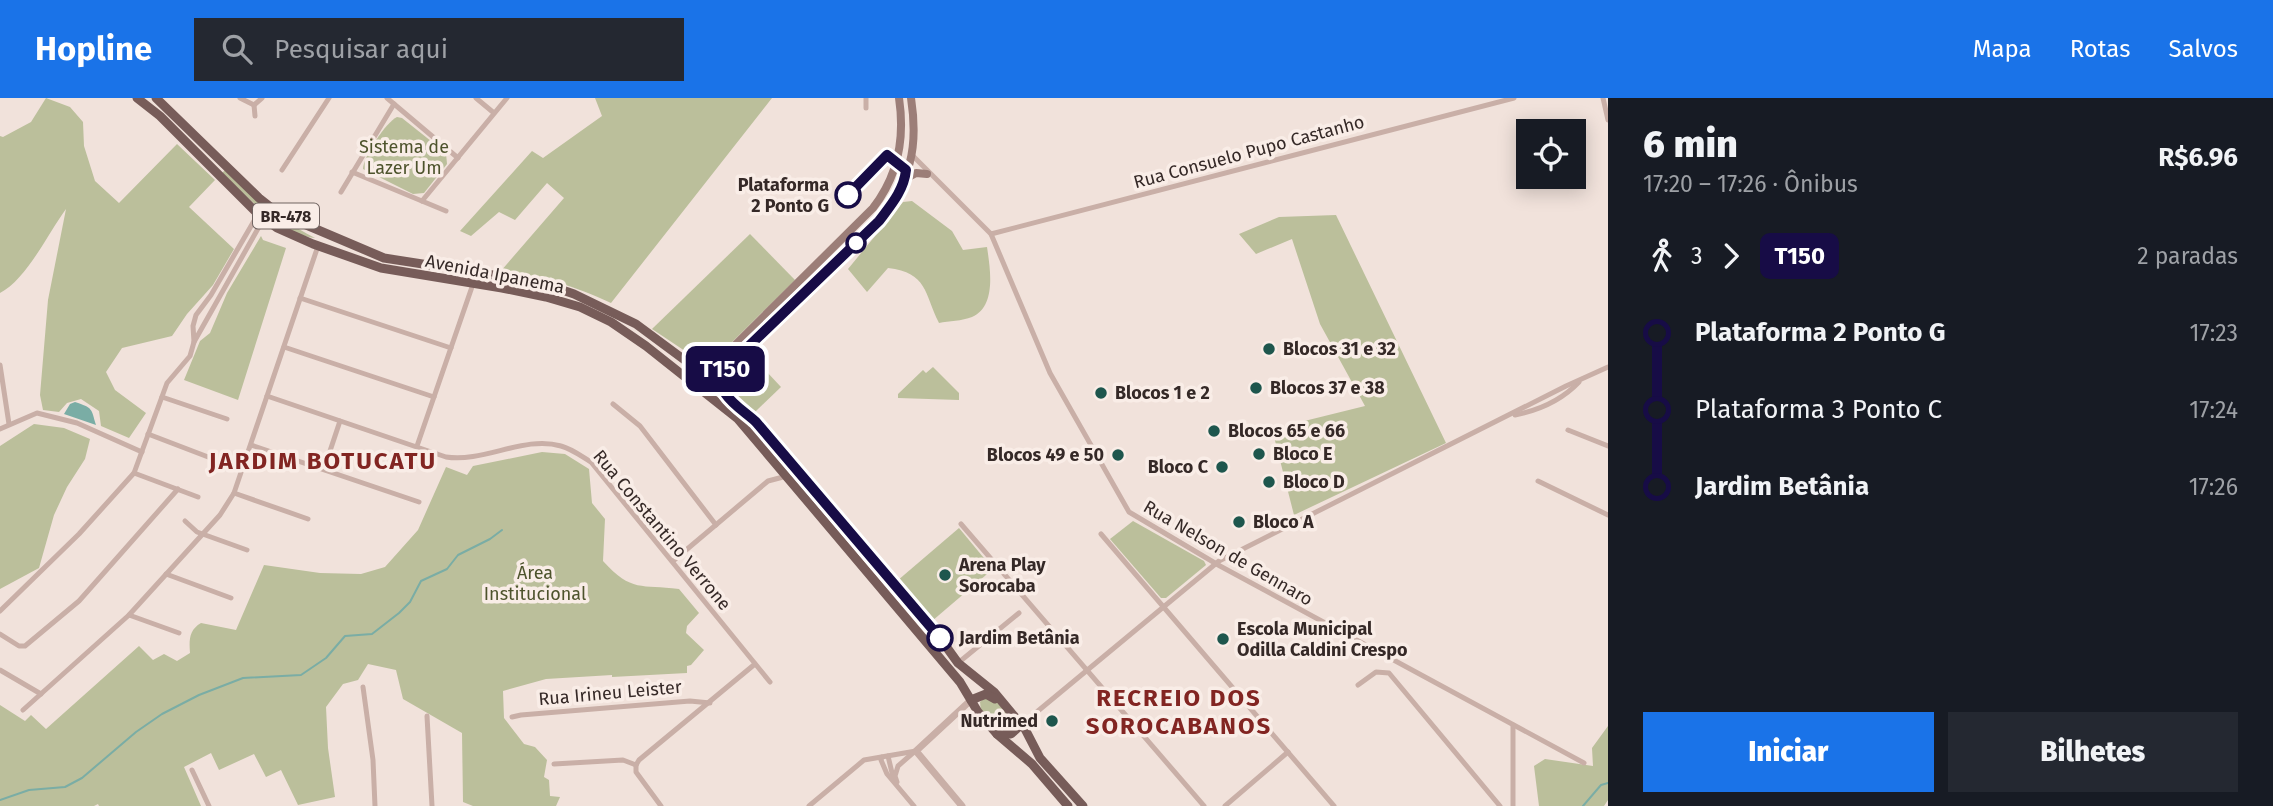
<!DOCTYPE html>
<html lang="pt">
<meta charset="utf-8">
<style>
:root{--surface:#171b24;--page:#242831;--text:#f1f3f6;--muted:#9ea1a6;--accent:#1a73e8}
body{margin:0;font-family:"Fira Sans",sans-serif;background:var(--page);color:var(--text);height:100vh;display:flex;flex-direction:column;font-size:26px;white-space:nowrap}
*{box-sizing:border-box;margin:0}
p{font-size:23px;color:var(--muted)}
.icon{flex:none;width:38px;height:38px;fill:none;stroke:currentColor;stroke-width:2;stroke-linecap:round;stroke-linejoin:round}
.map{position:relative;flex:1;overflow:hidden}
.panel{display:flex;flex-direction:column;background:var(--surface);width:665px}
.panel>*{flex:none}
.badge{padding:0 14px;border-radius:10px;font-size:24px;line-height:46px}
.controls{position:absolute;left:1516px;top:21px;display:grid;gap:14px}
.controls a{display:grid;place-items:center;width:70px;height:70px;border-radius:0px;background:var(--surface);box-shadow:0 4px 18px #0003;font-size:35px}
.map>.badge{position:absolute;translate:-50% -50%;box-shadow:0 0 0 4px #fff}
.legs{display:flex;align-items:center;gap:10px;height:77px;padding:0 35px;font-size:23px}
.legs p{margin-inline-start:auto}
.headline{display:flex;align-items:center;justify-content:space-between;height:119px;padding:0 35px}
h1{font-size:38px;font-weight:800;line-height:52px}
.button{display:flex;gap:14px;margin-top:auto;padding:14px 35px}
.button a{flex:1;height:80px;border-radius:0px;background:var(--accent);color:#fff;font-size:28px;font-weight:800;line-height:80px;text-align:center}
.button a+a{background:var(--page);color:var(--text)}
ul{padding:0 35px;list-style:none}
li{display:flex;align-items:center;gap:24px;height:77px;font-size:26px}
li i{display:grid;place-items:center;width:10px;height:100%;margin:0 9px;background:currentColor}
li i::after{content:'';width:18px;height:18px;margin:-9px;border:5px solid;border-radius:50%;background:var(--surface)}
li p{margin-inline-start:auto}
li:first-child i{background:linear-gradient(#0000 50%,currentColor 0)}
li:last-child i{background:linear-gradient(currentColor 50%,#0000 0)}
header{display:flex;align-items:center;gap:42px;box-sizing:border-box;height:98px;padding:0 35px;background:var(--accent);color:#fff}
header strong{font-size:33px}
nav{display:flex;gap:38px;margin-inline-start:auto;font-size:24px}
.search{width:490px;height:63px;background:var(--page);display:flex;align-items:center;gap:18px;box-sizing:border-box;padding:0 24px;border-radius:0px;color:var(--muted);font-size:26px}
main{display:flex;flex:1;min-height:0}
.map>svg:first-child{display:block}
</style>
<header>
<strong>Hopline</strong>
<div class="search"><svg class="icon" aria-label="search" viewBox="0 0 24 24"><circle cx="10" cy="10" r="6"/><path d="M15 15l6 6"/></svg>Pesquisar aqui</div>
<nav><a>Mapa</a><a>Rotas</a><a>Salvos</a></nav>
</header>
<main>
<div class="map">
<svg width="1608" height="708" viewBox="0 0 1608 708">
<rect width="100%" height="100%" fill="#f1e2db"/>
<g fill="#bbbf9b">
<path d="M46,0L70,9L83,24L84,48L95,83L119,105L177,46L215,82L189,109L234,151L213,187L187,216L172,238L122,250L106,274L115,292L146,315L129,340L101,328L99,313L81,301L67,305L59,314L43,312L40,297L48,202L66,111C49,134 26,182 0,195V38L3,39L31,24Z"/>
<path d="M595,0H772L611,205C570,186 544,179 500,174L564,100L547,85L515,122L499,114L471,138L460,133L532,53L543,60L602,18Z"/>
<path d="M397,19L402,20L446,55L447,66L424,95L413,96L363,71C363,59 386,24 397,19Z"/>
<path d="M225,72C252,100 280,122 315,140C285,138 243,96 222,75Z"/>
<path d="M912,103L952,133L963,152L987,149C990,170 997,208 972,219C962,223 949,223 939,225C924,195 928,175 888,170L867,194L848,171L903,104Z"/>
<polygon points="1336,117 1446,345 1294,417 1272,331 1365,308 1320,226 1292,141 1256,156 1239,136 1279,119"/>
<polygon points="750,136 795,182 720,256 706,262 697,261 652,231"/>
<polygon points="261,138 263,142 286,150 238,302 184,282 200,243 210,235 227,195"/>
<polygon points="752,258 781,289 755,314 727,287 727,283"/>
<polygon points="933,269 959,295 959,302 898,300 898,296 923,272 926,275"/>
<polygon points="34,326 64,330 90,341 85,361 67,389 54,417 39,470 0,491 0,348"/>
<path d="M542,354L565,356L589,371L592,405L605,421L603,463C632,495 641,486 679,491L699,515L687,528L686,535L704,552L691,567L687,568V575L612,579V577L546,581L503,593L504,620L524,646L535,649L547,662L544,679L549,682L550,698L560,699L556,708H473L463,704L462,635L403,601L396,572L368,566L358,582L343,586L326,609L328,650L335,699L298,707L281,672L266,679L254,656L219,672L211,655L184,669L201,708H99L98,706L94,708H0V607L25,623L31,617L46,631L139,548L153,562L164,556L177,563L190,555C189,542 189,532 201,525L236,532L264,467L320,475L361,476L385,469L418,432L446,369L467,377L473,368Z"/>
<polygon points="1133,423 1204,463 1206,467 1166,500 1161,500 1110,441"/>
<polygon points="959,430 993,471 932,523 897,483"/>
<polygon points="984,600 995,602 1012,620 1010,631 998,632 981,613 980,604"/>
<polygon points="1608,628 1608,702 1604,708 1539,708 1534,668 1545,661 1593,668 1592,650"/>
</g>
<path fill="#7aada5" d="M75,304C93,310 91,310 96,327L64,316L70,306Z"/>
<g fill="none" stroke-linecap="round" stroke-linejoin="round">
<g stroke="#7aada5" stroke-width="2">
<polyline points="0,702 29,692 65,689 82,680 136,634 162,616 199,597 243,580 301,577 326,560 345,538 372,536 399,515 410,504 421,483 447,471 458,457 490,441 502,432"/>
<polyline points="1583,708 1601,687 1608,685"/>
</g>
<g stroke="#c9afa7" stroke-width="5">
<polyline points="240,0 254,7"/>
<polyline points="387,0 458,60"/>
<polyline points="476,0 494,15"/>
<polyline points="1603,0 1608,22"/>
<polyline points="254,7 262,0"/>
<polyline points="254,7 255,18"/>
<polyline points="866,10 866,0"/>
<polyline points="913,58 991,136 1050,275 1129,414 1220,468 1584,665"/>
<polyline points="282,72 329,0"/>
<polyline points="352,74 446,113"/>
<polyline points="341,94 394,6"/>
<polyline points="422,103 507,0"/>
<polyline points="991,136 1514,0"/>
<polyline points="300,200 451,250"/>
<polyline points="194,244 264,120"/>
<polyline points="284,249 434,299"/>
<polyline points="0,267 9,326"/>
<path d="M267,298L446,359C484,365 524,337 561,348C572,351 581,358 591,364L770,584"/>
<polyline points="162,299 227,321"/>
<polyline points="613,306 640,328 716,427"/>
<path d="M1515,317C1540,312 1561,303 1579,284"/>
<polyline points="0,331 37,315 77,325 142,354"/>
<polyline points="1568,332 1608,348"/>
<polyline points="148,336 216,362"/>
<polyline points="251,347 419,404"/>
<polyline points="417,348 473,186"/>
<polyline points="324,371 340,323"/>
<polyline points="134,375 198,399"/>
<polyline points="1538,383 1608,417"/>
<polyline points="234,395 308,421"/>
<polyline points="185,423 197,434 247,452"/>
<polyline points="961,426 1204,708"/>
<polyline points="1101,436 1334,708"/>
<polyline points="673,463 768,383 787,378"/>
<polyline points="166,476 231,500"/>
<polyline points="0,513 79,436 134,375 167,285 190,258 194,244 193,228 196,217 211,197 258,116"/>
<polyline points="129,517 179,535"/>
<polyline points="0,536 19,548 25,548 79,503 178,391"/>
<polyline points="958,565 1019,515"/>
<polyline points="0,572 41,596"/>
<polyline points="1358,587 1376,574 1389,575 1500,708"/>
<polyline points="363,589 373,662 375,708"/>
<polyline points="23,612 129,517 220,417 234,395 318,148"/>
<polyline points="427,618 432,708"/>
<polyline points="512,619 521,617 690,603 710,605"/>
<polyline points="1021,627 1219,463 1566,288 1608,269"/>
<polyline points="1513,627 1513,708"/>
<polyline points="888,658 893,679"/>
<polyline points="882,659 881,662 887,676 914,708"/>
<polyline points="554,666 623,662 636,667"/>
<polyline points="636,667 639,662 755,566"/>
<polyline points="636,667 636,674 661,708"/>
<polyline points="192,672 209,708"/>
<polyline points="897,684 895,678 898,668 914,654"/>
<polyline points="809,708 864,662 916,653"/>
<polyline points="1225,708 1288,654"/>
</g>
<polyline stroke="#c9afa7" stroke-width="7" points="962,708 916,653 971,602"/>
<g stroke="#9c7e78" stroke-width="8">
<polyline points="905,81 916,75 927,76"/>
<path d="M710,283L724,258L873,110C898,78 905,40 899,0"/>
<path d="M724,295L720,284L724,272L879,123C910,81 919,52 911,0"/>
</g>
<g stroke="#775c59" stroke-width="9">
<polyline points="137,0 160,18 258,116 277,130 313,146 381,170 502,190 546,199 580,209 611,224 646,248 738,321 960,584 978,614 997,636 1032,666 1068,708"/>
<polyline points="156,0 259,100 278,115 384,160 539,184 574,196 636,226 694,269 756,324 940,540 958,565 994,594 1025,631 1040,660 1083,708"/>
<polyline points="694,269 704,269 724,258"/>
<polyline points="971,602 986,596 995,601"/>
<polyline points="997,636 1011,636 1021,627"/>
</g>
</g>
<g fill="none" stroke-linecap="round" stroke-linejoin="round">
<g stroke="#fff" stroke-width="16">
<path id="line-1" d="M848,97L887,57L906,72C904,92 891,107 879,123L724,272C712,295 741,310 756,324L940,540"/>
</g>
<use href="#line-1" stroke="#170c46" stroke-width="10"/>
</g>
<g fill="#fff" stroke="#170c46" stroke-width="3.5">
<circle cx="848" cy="97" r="12"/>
<circle cx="856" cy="145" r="9"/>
<circle cx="940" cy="540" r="12"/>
</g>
<g fill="#1e564d" stroke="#f9ede7" stroke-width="2.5">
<circle cx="1269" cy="251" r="7"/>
<circle cx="1256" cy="290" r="7"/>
<circle cx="1101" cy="295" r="7"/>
<circle cx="1214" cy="333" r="7"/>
<circle cx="1259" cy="356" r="7"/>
<circle cx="1118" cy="357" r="7"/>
<circle cx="1222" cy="369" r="7"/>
<circle cx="1269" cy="384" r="7"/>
<circle cx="1239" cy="424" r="7"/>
<circle cx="945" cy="477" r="7"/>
<circle cx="1223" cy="541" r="7"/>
<circle cx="1052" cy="623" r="7"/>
</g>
<g text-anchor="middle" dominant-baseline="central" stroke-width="7" stroke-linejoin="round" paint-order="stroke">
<rect fill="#f9ede7" stroke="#706461" stroke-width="2" x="253" y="105.5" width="66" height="25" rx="5"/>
<g font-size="16" font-weight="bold" fill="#352927">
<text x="286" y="118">BR-478</text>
</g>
<g font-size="18" fill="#4d532c" stroke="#f9ede7">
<text x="404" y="49">Sistema de<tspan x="404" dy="21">Lazer Um</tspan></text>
<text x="535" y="475">Área<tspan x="535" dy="21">Institucional</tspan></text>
</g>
<g font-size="18" fill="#352927" stroke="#f9ede7">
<text transform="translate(1249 54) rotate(-15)">Rua Consuelo Pupo Castanho</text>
<text transform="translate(495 176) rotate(11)">Avenida Ipanema</text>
<text transform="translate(662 432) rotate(50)">Rua Constantino Verrone</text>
<text transform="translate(1228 455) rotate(30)">Rua Nelson de Gennaro</text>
<text transform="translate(610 595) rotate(-5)">Rua Irineu Leister</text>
</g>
<g font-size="18" font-weight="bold" fill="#352927" stroke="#f9ede7" text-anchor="end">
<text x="829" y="87">Plataforma<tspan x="829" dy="21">2 Ponto G</tspan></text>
<text x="959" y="540" text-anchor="start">Jardim Betânia</text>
</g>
<g font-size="18" font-weight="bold" fill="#352927" stroke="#f9ede7" text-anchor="start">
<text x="1283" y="251">Blocos 31 e 32</text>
<text x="1270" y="290">Blocos 37 e 38</text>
<text x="1115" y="295">Blocos 1 e 2</text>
<text x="1228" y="333">Blocos 65 e 66</text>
<text x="1273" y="356">Bloco E</text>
<text x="1104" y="357" text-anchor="end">Blocos 49 e 50</text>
<text x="1208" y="369" text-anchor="end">Bloco C</text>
<text x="1283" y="384">Bloco D</text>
<text x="1253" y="424">Bloco A</text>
<text x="959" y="467">Arena Play<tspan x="959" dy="21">Sorocaba</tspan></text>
<text x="1237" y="531">Escola Municipal<tspan x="1237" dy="21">Odilla Caldini Crespo</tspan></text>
<text x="1038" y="623" text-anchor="end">Nutrimed</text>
</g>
<g font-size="24" font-weight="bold" letter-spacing="2" fill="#822522" stroke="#f9ede7">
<text x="323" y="363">JARDIM BOTUCATU</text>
<text x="1179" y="600">RECREIO DOS<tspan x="1179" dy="28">SOROCABANOS</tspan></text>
</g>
</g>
</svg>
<div class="controls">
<a><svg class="icon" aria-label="locate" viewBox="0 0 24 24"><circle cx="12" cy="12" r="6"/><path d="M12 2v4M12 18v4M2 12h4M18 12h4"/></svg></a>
</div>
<b class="badge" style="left:725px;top:271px;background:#170c46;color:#fff">T150</b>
</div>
<section class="panel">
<div class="headline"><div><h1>6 min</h1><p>17:20 – 17:26 · Ônibus</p></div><b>R$6.96</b></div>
<div class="legs"><svg class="icon" aria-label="walk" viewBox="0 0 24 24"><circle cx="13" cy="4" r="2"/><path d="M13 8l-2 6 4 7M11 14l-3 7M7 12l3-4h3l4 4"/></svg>3<svg class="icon" aria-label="forward" viewBox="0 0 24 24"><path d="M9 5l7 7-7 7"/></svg><b class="badge" style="background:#170c46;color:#fff">T150</b><p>2 paradas</p></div>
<ul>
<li><i style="color:#170c46"></i><b>Plataforma 2 Ponto G</b><p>17:23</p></li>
<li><i style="color:#170c46"></i><span>Plataforma 3 Ponto C</span><p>17:24</p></li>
<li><i style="color:#170c46"></i><b>Jardim Betânia</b><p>17:26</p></li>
</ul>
<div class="button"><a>Iniciar</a><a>Bilhetes</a></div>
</section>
</main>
